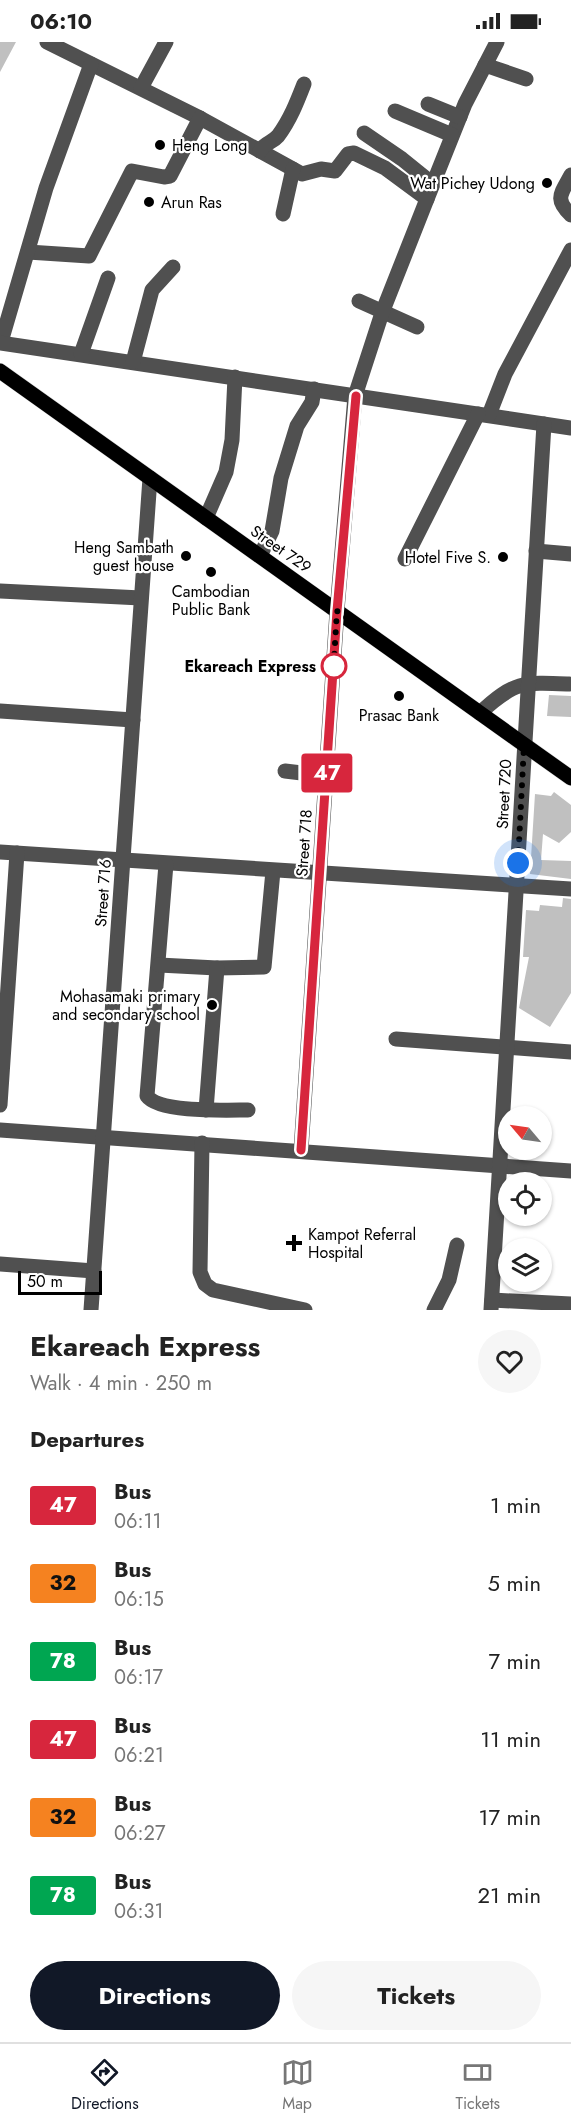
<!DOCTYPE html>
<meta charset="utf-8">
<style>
:root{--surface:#fff;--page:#f6f6f6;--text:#222;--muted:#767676;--line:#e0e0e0;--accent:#111827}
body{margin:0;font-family:Jost,sans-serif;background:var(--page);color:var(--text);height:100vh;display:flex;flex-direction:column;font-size:22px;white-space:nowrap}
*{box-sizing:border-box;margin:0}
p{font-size:20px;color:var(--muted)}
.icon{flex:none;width:33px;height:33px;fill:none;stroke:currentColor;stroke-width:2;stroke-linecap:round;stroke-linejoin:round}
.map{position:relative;height:1268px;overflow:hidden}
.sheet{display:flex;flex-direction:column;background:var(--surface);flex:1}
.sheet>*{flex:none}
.badge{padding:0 12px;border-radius:4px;font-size:21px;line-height:39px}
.needle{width:39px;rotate:299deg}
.controls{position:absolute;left:498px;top:1064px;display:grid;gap:12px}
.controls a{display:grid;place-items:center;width:54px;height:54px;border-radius:50%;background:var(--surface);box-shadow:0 2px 4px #0004;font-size:30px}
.scale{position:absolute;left:18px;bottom:15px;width:84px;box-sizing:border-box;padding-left:6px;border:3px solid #000;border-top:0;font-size:16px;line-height:21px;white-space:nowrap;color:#000;-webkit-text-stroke:4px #fff;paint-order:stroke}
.you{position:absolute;width:30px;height:30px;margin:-15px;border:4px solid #fff;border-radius:50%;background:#1a73e8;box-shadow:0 0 0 9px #1a73e833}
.map>.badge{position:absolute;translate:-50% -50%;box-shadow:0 0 0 3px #fff}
h2{padding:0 30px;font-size:22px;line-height:54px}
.round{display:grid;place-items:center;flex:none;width:63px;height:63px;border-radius:32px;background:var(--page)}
.summary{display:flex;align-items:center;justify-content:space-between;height:102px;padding:0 30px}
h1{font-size:28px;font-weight:700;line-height:45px}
.action{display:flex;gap:12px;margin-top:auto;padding:12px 30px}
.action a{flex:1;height:69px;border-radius:36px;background:var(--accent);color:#fff;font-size:24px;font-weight:700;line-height:69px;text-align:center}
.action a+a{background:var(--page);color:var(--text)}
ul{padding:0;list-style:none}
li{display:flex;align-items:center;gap:18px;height:78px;padding:0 30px}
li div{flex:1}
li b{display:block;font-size:22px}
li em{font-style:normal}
li .badge{min-width:66px;font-weight:700;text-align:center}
.status{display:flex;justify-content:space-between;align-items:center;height:42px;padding:0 30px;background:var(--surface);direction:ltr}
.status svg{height:16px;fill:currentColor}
.menu{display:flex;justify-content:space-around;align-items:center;height:84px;border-top:2px solid var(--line);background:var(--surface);font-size:16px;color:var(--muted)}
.menu a{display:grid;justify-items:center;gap:3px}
.menu .on{color:var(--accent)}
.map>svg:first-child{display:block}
</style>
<div class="status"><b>06:10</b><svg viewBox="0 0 49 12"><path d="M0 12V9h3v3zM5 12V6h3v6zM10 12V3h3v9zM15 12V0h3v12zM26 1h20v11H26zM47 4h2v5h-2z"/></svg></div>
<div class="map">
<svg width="571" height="1268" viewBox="0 0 571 1268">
<rect width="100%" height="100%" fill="#fff"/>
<g fill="#c0c0c0">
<polygon points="0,0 16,0 0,30"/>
<polygon points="549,653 571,654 571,675 547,674"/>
<polygon points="554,750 571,763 571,790 559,801 543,792 541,818 571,819 571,837 530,832 535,752 551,754"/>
<polygon points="563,856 571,857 571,951 550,985 519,966 529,915 523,915 526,868 539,869 540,863 562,865"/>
</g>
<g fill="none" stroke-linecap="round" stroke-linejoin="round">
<g stroke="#dbdbdb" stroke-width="16">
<polyline id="major" points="0,329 571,736"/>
</g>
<g stroke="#505050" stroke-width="15">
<polyline points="47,0 200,76 302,132 321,127 335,129 348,112 354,111 385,126 427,157 465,62 497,0"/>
<polyline points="485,23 526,37"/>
<polyline points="141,46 166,0"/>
<polyline points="428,62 460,75"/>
<polyline points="395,69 452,93"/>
<polyline points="364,91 402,117 433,142"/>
<path d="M260,109C264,101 272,101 278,94C290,78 297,60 304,42"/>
<path d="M571,133C561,152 554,157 571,173"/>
<polyline points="283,172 293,127"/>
<polyline points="28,210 89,214 132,129 164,135 170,134 200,76"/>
<polyline points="359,259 417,285"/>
<polyline points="1,300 46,146 91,22"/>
<polyline points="0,301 571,386"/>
<polyline points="81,312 108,236"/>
<polyline points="133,320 152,248 173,225"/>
<polyline points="489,373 505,332 571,208"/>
<polyline points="206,476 226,430 232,398 235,335"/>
<polyline points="536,509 571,512"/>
<polyline points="260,514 272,489 281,436 297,384 312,360 314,347"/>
<polyline points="405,517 478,372"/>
<polyline points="0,549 141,556"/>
<polyline points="0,669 133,678"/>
<path d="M480,671C514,639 524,640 569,642"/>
<polyline points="285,729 327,734"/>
<polyline points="0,810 571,847"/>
<path d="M166,822L147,1054C159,1071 228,1068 248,1068"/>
<polyline points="159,923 217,926 264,925 273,829"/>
<polyline points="396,997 571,1010"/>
<polyline points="0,1063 17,811"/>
<polyline points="206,1068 217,926"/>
<polyline points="0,1088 571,1129"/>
<polyline points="202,1101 200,1230 205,1242 213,1248 305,1268"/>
<polyline points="301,1108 337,569 355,354 382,271 427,157"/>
<polyline points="0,1222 94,1229"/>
<polyline points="492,1258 571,1262"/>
<polyline points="91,1268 150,436"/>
<polyline points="434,1268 449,1238 457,1203"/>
<polyline points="491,1268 544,382"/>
</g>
<use href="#major" stroke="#000" stroke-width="15"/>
</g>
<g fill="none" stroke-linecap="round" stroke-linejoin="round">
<g stroke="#fff" stroke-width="14">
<polyline id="line" points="301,1108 337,569 356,354"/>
</g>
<use href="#line" stroke="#d7263d" stroke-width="9"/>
<polyline stroke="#000" stroke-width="6" stroke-dasharray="0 10.8" points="334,624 333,634 337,569 524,703 518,821"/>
</g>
<g fill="#000" stroke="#fff" stroke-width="2">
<circle cx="160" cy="103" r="6"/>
<circle cx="547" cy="141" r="6"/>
<circle cx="149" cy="160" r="6"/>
<circle cx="186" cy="514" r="6"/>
<circle cx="503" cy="515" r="6"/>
<circle cx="211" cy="530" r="6"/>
<circle cx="399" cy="654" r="6"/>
<circle cx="212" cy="963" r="6"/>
<path d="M291 1192h6v6h6v6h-6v6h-6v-6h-6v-6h6z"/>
</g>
<circle fill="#fff" stroke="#d7263d" stroke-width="3" cx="334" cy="624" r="12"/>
<g text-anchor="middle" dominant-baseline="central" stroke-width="4.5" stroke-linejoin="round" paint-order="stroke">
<g font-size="16" fill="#000" stroke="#fff" text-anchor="end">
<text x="172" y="103" text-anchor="start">Heng Long</text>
<text x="535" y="141">Wat Pichey Udong</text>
<text x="161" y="160" text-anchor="start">Arun Ras</text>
<text x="174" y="505">Heng Sambath<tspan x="174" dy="18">guest house</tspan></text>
<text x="491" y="515">Hotel Five S.</text>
<text x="211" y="549" text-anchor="middle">Cambodian<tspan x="211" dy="18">Public Bank</tspan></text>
<text x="399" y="673" text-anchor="middle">Prasac Bank</text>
<text x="200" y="954">Mohasamaki primary<tspan x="200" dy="18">and secondary school</tspan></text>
<text x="308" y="1192" text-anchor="start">Kampot Referral<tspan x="308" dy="18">Hospital</tspan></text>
</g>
<g font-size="16" fill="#000" stroke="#fff">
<text transform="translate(281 507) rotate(35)">Street 729</text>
<text transform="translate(504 752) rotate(-87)">Street 720</text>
<text transform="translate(304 801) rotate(-86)">Street 718</text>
<text transform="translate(103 851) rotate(-86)">Street 716</text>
</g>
<g font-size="16" font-weight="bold" fill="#000" stroke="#fff" text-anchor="end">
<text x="316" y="624">Ekareach Express</text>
</g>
</g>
</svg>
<div class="controls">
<a><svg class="needle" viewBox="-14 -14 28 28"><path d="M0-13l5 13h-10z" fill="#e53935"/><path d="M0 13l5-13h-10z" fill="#767676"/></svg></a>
<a><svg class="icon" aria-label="locate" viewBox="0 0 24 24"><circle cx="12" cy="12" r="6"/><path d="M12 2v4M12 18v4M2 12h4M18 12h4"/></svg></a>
<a><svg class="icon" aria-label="layers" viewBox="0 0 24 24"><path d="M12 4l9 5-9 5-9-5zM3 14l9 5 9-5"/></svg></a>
</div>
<div class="scale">50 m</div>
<div class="you" style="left:518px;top:821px"></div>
<b class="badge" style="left:327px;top:731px;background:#d7263d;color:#fff">47</b>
</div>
<section class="sheet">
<div class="summary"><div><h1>Ekareach Express</h1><p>Walk · 4 min · 250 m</p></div><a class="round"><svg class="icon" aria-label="heart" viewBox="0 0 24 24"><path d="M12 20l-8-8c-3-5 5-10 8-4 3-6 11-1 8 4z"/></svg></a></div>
<h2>Departures</h2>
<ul>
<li><span class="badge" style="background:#d7263d;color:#fff">47</span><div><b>Bus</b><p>06:11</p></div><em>1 min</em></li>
<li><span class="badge" style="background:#f58220;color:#111">32</span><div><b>Bus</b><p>06:15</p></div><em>5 min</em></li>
<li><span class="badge" style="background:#00a651;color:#fff">78</span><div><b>Bus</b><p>06:17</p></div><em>7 min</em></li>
<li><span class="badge" style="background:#d7263d;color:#fff">47</span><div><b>Bus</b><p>06:21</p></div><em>11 min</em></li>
<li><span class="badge" style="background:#f58220;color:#111">32</span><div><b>Bus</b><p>06:27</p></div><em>17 min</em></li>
<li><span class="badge" style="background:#00a651;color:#fff">78</span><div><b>Bus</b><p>06:31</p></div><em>21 min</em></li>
</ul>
<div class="action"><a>Directions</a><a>Tickets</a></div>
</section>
<nav class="menu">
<a class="on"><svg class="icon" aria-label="directions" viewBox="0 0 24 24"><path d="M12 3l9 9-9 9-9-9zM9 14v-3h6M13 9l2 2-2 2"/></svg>Directions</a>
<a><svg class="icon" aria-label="map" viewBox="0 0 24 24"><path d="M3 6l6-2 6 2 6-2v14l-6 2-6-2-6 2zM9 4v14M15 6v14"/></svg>Map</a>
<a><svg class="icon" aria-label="tickets" viewBox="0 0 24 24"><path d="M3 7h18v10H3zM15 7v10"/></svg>Tickets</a>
</nav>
